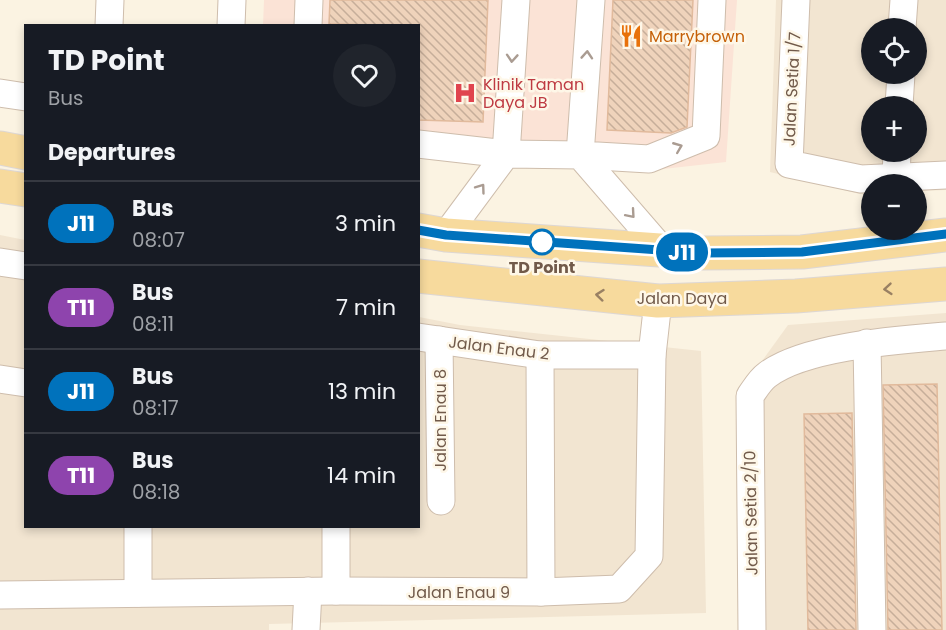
<!DOCTYPE html>
<meta charset="utf-8">
<style>
:root{--surface:#171b24;--page:#20242c;--text:#f1f3f6;--muted:#9ea1a6;--line:#363941}
body{margin:0;font-family:Poppins,sans-serif;background:var(--page);color:var(--text);height:100vh;display:flex;flex-direction:column;font-size:22px;white-space:nowrap}
*{box-sizing:border-box;margin:0}
p{font-size:20px;color:var(--muted)}
.icon{flex:none;width:33px;height:33px;fill:none;stroke:currentColor;stroke-width:2;stroke-linecap:round;stroke-linejoin:round}
.map{position:relative;flex:1;overflow:hidden}
.sheet{position:absolute;left:24px;top:24px;width:396px;height:504px;display:flex;flex-direction:column;background:var(--surface);border-radius:0px;box-shadow:0 3px 9px #0003}
.sheet>*{flex:none}
.badge{padding:0 12px;border-radius:20px;font-size:21px;line-height:39px}
.controls{position:absolute;left:861px;top:18px;display:grid;gap:12px}
.controls a{display:grid;place-items:center;width:66px;height:66px;border-radius:50%;background:var(--surface);box-shadow:0 3px 9px #0003;font-size:30px}
.map>.badge{position:absolute;translate:-50% -50%;box-shadow:0 0 0 3px #fff}
h2{padding:0 24px;font-size:22px;line-height:54px}
.round{display:grid;place-items:center;flex:none;width:63px;height:63px;border-radius:32px;background:var(--page)}
.headline{display:flex;align-items:center;justify-content:space-between;height:102px;padding:0 24px}
h1{font-size:28px;font-weight:700;line-height:45px}
ul{padding:0;list-style:none}
li{display:flex;align-items:center;gap:18px;height:84px;padding:0 24px;border-top:2px solid var(--line)}
li div{flex:1}
li b{display:block;font-size:22px}
li em{font-style:normal}
li .badge{min-width:66px;font-weight:700;text-align:center}
.map>svg:first-child{display:block}
</style>
<div class="map">
<svg width="946" height="630" viewBox="0 0 946 630">
<defs>
<pattern id="building-back-hatch" width="6" height="6" patternUnits="userSpaceOnUse" patternTransform="scale(1.5)"><rect width="6" height="6" fill="#efd3bb"/><path d="M-1 5l2 2M0 0l6 6M5-1l2 2" fill="none" stroke="#c6ae9a"/></pattern>
</defs>
<rect width="100%" height="100%" fill="#fbf3e2"/>
<g fill="#f2e5d1" fill-rule="evenodd">
<path d="M776,0H946V190L917,191L916,184H872L871,193L860,194L770,172ZM872,28H916V74H872ZM872,106H916V152H872Z"/>
<polygon points="0,235 25,240 26,526 418,526 419,317 460,325 701,351 706,613 269,624 269,630 0,630"/>
<polygon points="946,313 946,630 740,630 738,394 788,325"/>
</g>
<polygon fill="#fbe3d6" points="264,0 737,0 726,162 663,169 419,152 418,26 263,26"/>
<g fill="url(#building-back-hatch)" stroke="#e1ba9c" stroke-width="1.5">
<polygon points="330,0 488,0 483,122 418,120 418,26 329,24"/>
<polygon points="613,0 693,0 687,127 671,133 607,130"/>
<polygon points="937,384 942,630 888,630 883,385"/>
<polygon points="852,413 856,630 808,630 804,414"/>
</g>
<g fill="none" stroke-linecap="round" stroke-linejoin="round">
<g stroke="#cebdac" stroke-width="29">
<g id="minor">
<polyline points="591,0 580,155 649,159 706,136 712,0"/>
<polyline points="796,0 789,164 861,179 946,175"/>
<polyline points="109,26 110,0"/>
<polyline points="231,26 232,0"/>
<polyline points="308,26 309,0"/>
<polyline points="902,28 904,0"/>
<polyline points="0,93 26,97"/>
<polyline points="899,106 901,74"/>
<polyline points="418,144 506,154 516,0"/>
<polyline points="896,178 897,152"/>
<polyline points="446,235 506,154 580,155 664,252"/>
<polyline points="0,262 26,266"/>
<polyline points="418,337 540,355 652,355"/>
<polyline points="439,340 441,501"/>
<polyline points="867,343 872,630"/>
<polyline points="540,355 541,592"/>
<polyline points="0,379 26,383"/>
<polyline points="138,526 138,593"/>
<polyline points="336,591 336,526"/>
<polyline points="0,595 336,591 541,592 619,589 649,556 652,355 658,301"/>
<polyline points="306,630 308,591"/>
<path d="M752,630L750,396C755,389 760,380 767,375C805,346 899,340 946,336"/>
</g>
</g>
<g stroke="#ddd7d4" stroke-width="35">
<g id="major">
<polyline points="0,148 26,153"/>
<polyline points="0,186 26,190"/>
<polyline points="418,230 446,235 702,253 802,252 946,235"/>
<polyline points="418,276 658,301 796,296 946,284"/>
</g>
</g>
<use href="#minor" stroke="#fff" stroke-width="27"/>
<use href="#major" stroke="#f7da9d" stroke-width="33"/>
</g>
<defs><path id="oneway-chevron" d="M-2-3.5L2.5 0L-2 3.5" fill="none" stroke-width="1.6" stroke-linecap="round" stroke-linejoin="round" transform="scale(1.5)"/></defs>
<g stroke="#aa9c92">
<use href="#oneway-chevron" transform="translate(587 55) rotate(-86)"/>
<use href="#oneway-chevron" transform="translate(512 58) rotate(94)"/>
<use href="#oneway-chevron" transform="translate(678 147) rotate(-22)"/>
<use href="#oneway-chevron" transform="translate(481 188) rotate(-54)"/>
<use href="#oneway-chevron" transform="translate(631 214) rotate(49)"/>
</g>
<g stroke="#998063">
<use href="#oneway-chevron" transform="translate(888 289) rotate(175)"/>
<use href="#oneway-chevron" transform="translate(600 295) rotate(-174)"/>
</g>
<g fill="none" stroke-linecap="round" stroke-linejoin="round">
<g stroke="#fff" stroke-width="14">
<polyline id="line" points="418,230 446,235 702,253 802,252 946,234"/>
</g>
<use href="#line" stroke="#0072bc" stroke-width="9"/>
</g>
<defs>
<g id="restaurant-bare" transform="scale(1.8)"><path d="M-5-6h1v4h1v-4h1v4h1v-4h1v5L-1.5 .5V6h-2V.5L-5-1ZM5-6V6H3V1.5H1.5Q1.5-4 5-6Z" fill="#e8710a" stroke="#fef7e8" stroke-width="2.5" paint-order="stroke"/></g>
<g id="hospital-bare" transform="scale(1.8)"><path d="M-5-5h3v3.5h4V-5h3V5h-3V1.5h-4V5h-3Z" fill="#e0444e" stroke="#fef7e8" stroke-width="2.5" paint-order="stroke"/></g>
</defs>
<g fill-rule="evenodd">
<use href="#restaurant-bare" x="631" y="36"/>
<use href="#hospital-bare" x="465" y="93"/>
</g>
<circle fill="#fff" stroke="#0072bc" stroke-width="3" cx="542" cy="242" r="12"/>
<g text-anchor="middle" dominant-baseline="central" stroke-width="5" stroke-linejoin="round" paint-order="stroke">
<g font-size="16" fill="#c56008" stroke="#fef7e8" text-anchor="start">
<text x="649" y="36">Marrybrown</text>
</g>
<g font-size="16" fill="#be3a42" stroke="#fef7e8" text-anchor="start">
<text x="483" y="84">Klinik Taman<tspan x="483" dy="18">Daya JB</tspan></text>
</g>
<g font-size="16" fill="#715a4a" stroke="#fef7e8">
<text transform="translate(792 89) rotate(-87)">Jalan Setia 1/7</text>
<text x="682" y="298">Jalan Daya</text>
<text transform="translate(499 348) rotate(7)">Jalan Enau 2</text>
<text transform="translate(440 420) rotate(-90)">Jalan Enau 8</text>
<text transform="translate(751 513) rotate(-91)">Jalan Setia 2/10</text>
<text x="459" y="592">Jalan Enau 9</text>
</g>
<g font-size="16" font-weight="bold" fill="#715a4a" stroke="#fef7e8">
<text x="542" y="267">TD Point</text>
</g>
</g>
</svg>
<div class="controls">
<a><svg class="icon" aria-label="locate" viewBox="0 0 24 24"><circle cx="12" cy="12" r="6"/><path d="M12 2v4M12 18v4M2 12h4M18 12h4"/></svg></a>
<a>+</a>
<a>−</a>
</div>
<b class="badge" style="left:682px;top:252px;background:#0072bc;color:#fff">J11</b>
<section class="sheet">
<div class="headline"><div><h1>TD Point</h1><p>Bus</p></div><a class="round"><svg class="icon" aria-label="heart" viewBox="0 0 24 24"><path d="M12 20l-8-8c-3-5 5-10 8-4 3-6 11-1 8 4z"/></svg></a></div>
<h2>Departures</h2>
<ul>
<li><span class="badge" style="background:#0072bc;color:#fff">J11</span><div><b>Bus</b><p>08:07</p></div><em>3 min</em></li>
<li><span class="badge" style="background:#8e44ad;color:#fff">T11</span><div><b>Bus</b><p>08:11</p></div><em>7 min</em></li>
<li><span class="badge" style="background:#0072bc;color:#fff">J11</span><div><b>Bus</b><p>08:17</p></div><em>13 min</em></li>
<li><span class="badge" style="background:#8e44ad;color:#fff">T11</span><div><b>Bus</b><p>08:18</p></div><em>14 min</em></li>
</ul>
</section>
</div>
